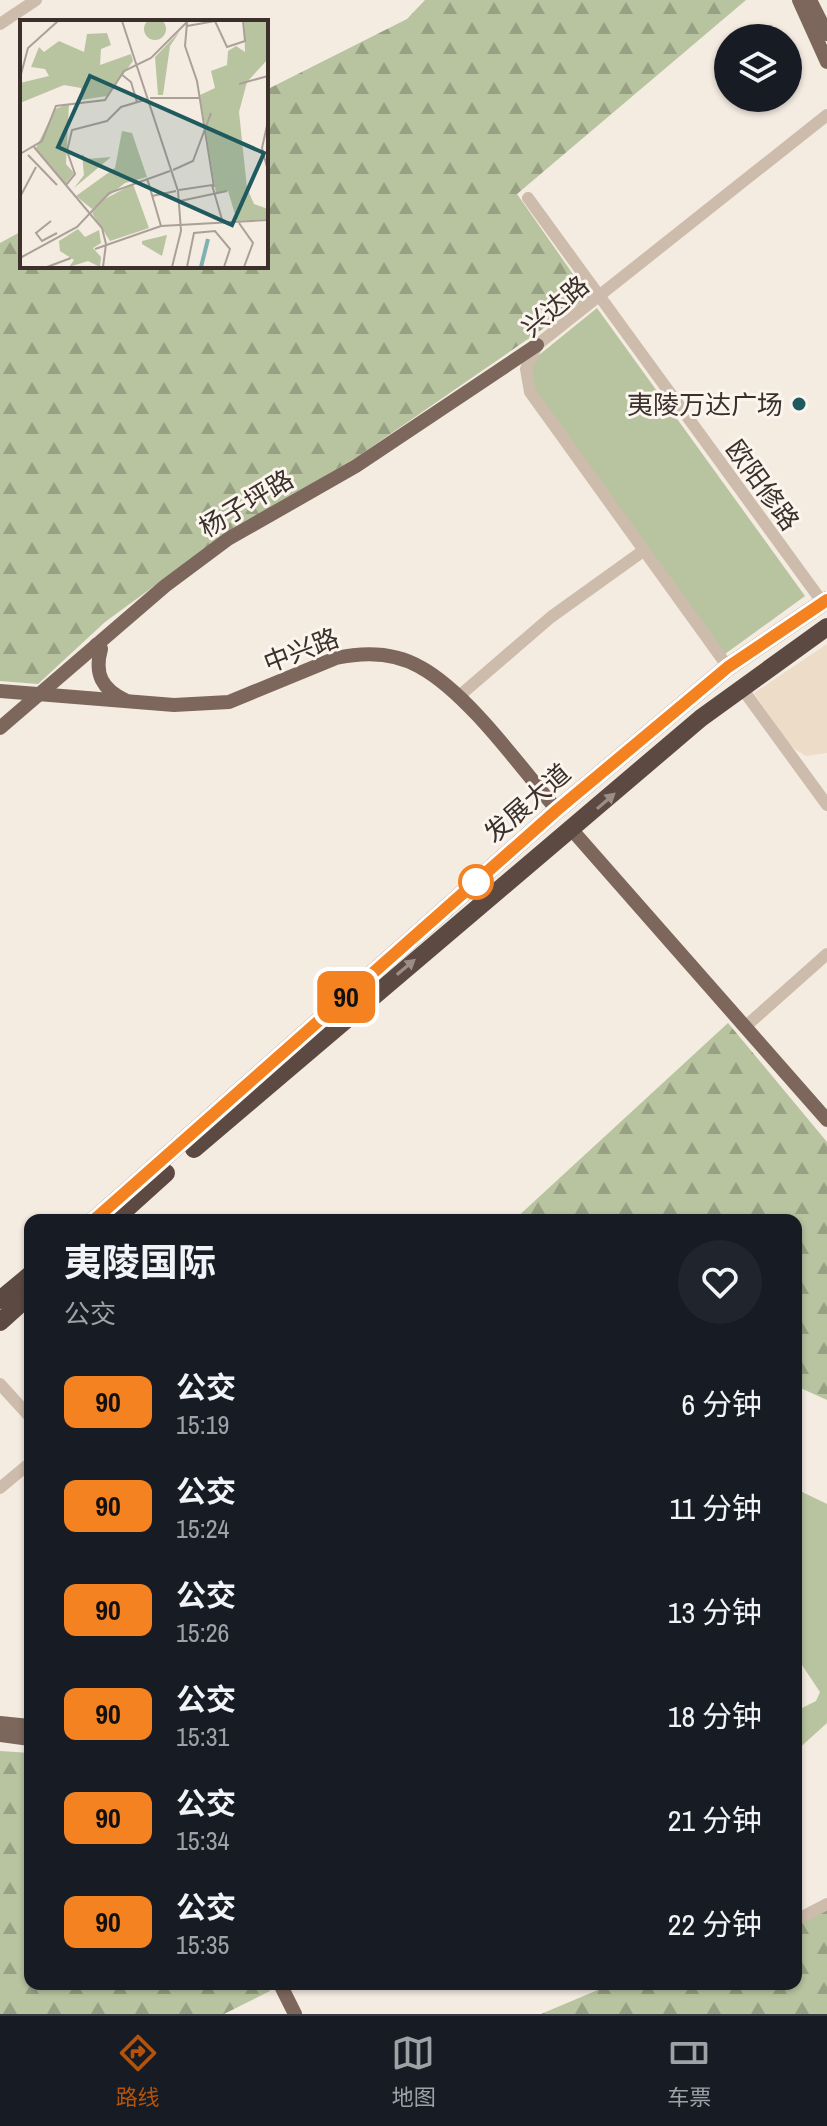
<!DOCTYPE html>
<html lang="zh">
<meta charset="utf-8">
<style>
:root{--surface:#171b24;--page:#20242c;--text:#f1f3f6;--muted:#9ea1a6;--line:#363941;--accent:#b45309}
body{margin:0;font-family:"Archivo Narrow","Noto Sans SC",sans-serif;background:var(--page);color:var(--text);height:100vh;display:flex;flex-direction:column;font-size:30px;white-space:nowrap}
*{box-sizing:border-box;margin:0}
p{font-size:26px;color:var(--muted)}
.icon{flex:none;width:44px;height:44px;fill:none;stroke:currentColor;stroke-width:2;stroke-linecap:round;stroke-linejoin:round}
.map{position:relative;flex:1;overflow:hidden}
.side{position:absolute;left:24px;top:1214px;width:778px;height:776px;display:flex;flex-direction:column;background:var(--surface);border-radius:16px;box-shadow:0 2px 6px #0004}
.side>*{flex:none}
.badge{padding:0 16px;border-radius:12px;font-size:28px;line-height:52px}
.fabs{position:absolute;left:714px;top:24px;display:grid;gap:16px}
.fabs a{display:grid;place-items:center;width:88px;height:88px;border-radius:50%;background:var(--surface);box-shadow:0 2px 6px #0004;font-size:40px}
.map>.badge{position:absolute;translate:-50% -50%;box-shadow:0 0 0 4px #fff}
.round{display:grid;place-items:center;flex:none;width:84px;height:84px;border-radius:42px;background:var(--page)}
.head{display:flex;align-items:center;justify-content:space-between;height:136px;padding:0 40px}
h1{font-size:38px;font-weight:700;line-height:60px}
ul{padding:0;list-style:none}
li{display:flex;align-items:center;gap:24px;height:104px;padding:0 40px}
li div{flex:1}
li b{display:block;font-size:30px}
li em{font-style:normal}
li .badge{min-width:88px;font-weight:700;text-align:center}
.tabs{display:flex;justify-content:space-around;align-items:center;height:112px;border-top:2px solid var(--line);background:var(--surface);font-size:22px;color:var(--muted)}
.tabs a{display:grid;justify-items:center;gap:4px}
.tabs .current{color:var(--accent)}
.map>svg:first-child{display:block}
</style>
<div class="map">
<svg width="827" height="2014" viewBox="0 0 827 2014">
<defs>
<pattern id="forest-firs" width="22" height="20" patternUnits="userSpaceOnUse" patternTransform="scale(2)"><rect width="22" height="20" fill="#b8c4a0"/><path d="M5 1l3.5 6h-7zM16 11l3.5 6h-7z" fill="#97a083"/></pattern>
</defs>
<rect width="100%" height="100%" fill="#f4ebe1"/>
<g fill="#b8c4a0">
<polygon points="597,308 805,596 725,654 531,390 529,372 539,355"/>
<polygon points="796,1489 827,1504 827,1723 796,1751 796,1711 816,1701 820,1692 796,1656"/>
</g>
<g fill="url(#forest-firs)">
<polygon points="425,0 746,0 517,194 589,297 357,457 224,535 105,622 38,684 0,681 0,243 22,231 22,266 266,266 266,90 407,19"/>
<polygon points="728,1023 827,1142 827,1400 796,1386 796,1220 514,1220"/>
<polygon points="0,1751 30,1753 30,1984 266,1984 270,1991 224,2014 0,2014"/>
<polygon points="827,1910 827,2014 541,2014 612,1984 796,1984 796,1926"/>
</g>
<polygon fill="#ecdcc8" points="827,644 827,753 806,756 790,746 754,693"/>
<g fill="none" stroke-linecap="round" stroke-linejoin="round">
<g stroke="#cdbbac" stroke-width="12">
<polyline points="0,24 36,0"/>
<polyline points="528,198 823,603"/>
<polyline points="728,667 530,392 526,369 537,345 827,115"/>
<polyline points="741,687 827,805"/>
<polyline points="458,697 551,617 643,551"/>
<polyline points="746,1026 827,954"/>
<polyline points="0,1384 30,1417"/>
<polyline points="0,1488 30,1463"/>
<polyline points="796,1920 827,1904"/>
</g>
<g stroke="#7d675c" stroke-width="14">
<polyline points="799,0 827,62"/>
<polyline points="810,0 827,34"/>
<path d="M96,645L101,649C94,674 102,689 125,700"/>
<path d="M0,691L174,705L229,702L336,658C364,652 394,652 420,667C468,693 521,768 557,810"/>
<polyline points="0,728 165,586 228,539 356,466 537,345"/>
<polyline points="572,830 827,1120"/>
<polyline points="0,1723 30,1726"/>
<polyline points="0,1735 30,1739"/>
<polyline points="280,1984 295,2014"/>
</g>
<g stroke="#5c4a42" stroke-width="18">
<polyline points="194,1149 701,718 827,627"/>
<polyline points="94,1220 557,810 728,667 827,600"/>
<polyline points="114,1220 166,1173"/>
<polyline points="0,1300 30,1275"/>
<polyline points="0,1322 30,1295"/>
</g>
</g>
<defs><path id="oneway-solid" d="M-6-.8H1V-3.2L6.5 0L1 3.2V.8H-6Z" transform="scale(2)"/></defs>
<g fill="#9c8e87">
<use href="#oneway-solid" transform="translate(606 801) rotate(-41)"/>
<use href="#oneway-solid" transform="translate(406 967) rotate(-40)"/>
</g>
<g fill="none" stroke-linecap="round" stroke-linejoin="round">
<g stroke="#fff" stroke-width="18">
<polyline id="line" points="94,1220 557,810 728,667 827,600"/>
</g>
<use href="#line" stroke="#f58220" stroke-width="12"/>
</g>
<circle fill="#1f5a5e" stroke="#fbf5ee" stroke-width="3" cx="799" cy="404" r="8"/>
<circle fill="#fff" stroke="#f58220" stroke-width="4" cx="476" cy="882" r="16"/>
<g text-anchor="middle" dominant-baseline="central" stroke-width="6" stroke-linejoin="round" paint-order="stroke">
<g font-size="26" fill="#3b302b" stroke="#fbf5ee">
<text transform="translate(555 306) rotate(-40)">兴达路</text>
<text transform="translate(763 485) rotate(54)">欧阳修路</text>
<text transform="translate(246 503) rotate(-31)">杨子坪路</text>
<text transform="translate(301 650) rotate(-21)">中兴路</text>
<text transform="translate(527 803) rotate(-41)">发展大道</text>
</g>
<g font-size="26" fill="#3b302b" stroke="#fbf5ee" text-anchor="end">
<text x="783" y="404">夷陵万达广场</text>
</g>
</g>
<g transform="translate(20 20)">
<rect width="248" height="248" fill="#f4ebe1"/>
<path d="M62,134L67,139L91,137L54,168L64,155ZM147,215L142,236L122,224V221Z" fill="#b8c4a0"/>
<path d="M124 9a11 11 0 1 1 22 0a11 11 0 1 1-22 0ZM224,1H248V39L227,62L219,92L227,168L234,184L248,189V199L217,201L208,171L196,173L180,75L195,68L191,51L207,45L208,31L216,26L225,32ZM160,11L150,26L143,75H138L135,37ZM87,13L91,25L81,29L80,45L111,34L113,41L87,76L61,80V68L44,65L0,83V63L29,56L25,49L11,47L19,27L24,32L39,21L64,32L67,14ZM49,84L46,144L54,153L45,164L16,128L35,89ZM102,111L112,113L127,157L105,163L72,189L56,176L95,148ZM113,164L129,208L90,221L72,193L81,181ZM58,209L65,217L79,210L81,223L73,228L81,237L80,247L68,241L49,247L54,240L40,231L39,221Z" fill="#b8c4a0"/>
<path fill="none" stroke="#7fb0b2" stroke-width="4" d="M181,247L188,219"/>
<path fill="none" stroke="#aaa098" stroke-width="2" d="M102,1L158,171L161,211L152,247M167,3L165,26L177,61L194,167M167,6L195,1L207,27L225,21L223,1M101,54L111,62L117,82M0,58L8,28L38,1M219,64L248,56M130,78H179M248,101L242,128L248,151M14,127L82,208L86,224L83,247M0,134L22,121L36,86L85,80L104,51L131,38L168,1M8,135L37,165M153,150L173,141L191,93M127,158L141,206M46,165L55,154L47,131L52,110L87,101L101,87L128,79M159,170L192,165L203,203M132,176L156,171M0,177L16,147M160,181L207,171M31,201L16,213L22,221L37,213M219,203L233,223L224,247M75,229L141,206L248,200M0,238L57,207L89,173L150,151M27,247L51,238M167,247L174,213L195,211L210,229L204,247"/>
<path fill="#1f5a5e" fill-opacity="0.15" stroke="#1f5a5e" stroke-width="4" d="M70,56L244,133L212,205L38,127Z"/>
<rect width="248" height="248" fill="none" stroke="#3b302b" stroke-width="4"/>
</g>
</svg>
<div class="fabs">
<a><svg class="icon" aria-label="layers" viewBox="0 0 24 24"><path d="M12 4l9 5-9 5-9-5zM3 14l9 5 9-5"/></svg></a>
</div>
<b class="badge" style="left:346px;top:997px;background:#f58220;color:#111">90</b>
<section class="side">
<div class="head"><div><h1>夷陵国际</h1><p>公交</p></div><a class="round"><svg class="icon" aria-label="heart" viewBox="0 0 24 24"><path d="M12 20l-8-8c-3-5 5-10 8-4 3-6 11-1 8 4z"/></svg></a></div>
<ul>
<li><span class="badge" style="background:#f58220;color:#111">90</span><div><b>公交</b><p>15:19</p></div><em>6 分钟</em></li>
<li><span class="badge" style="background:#f58220;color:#111">90</span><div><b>公交</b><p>15:24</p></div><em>11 分钟</em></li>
<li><span class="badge" style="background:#f58220;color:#111">90</span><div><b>公交</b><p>15:26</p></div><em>13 分钟</em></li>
<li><span class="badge" style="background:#f58220;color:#111">90</span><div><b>公交</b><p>15:31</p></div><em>18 分钟</em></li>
<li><span class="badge" style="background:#f58220;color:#111">90</span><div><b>公交</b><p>15:34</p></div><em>21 分钟</em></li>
<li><span class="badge" style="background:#f58220;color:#111">90</span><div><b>公交</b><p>15:35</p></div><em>22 分钟</em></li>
</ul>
</section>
</div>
<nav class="tabs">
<a class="current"><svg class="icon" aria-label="directions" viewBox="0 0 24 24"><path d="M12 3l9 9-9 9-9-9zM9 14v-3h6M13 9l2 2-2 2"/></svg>路线</a>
<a><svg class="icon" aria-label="map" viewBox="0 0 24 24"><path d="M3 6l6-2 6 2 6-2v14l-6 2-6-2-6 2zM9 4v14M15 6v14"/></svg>地图</a>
<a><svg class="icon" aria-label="tickets" viewBox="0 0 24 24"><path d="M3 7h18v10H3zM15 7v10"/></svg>车票</a>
</nav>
